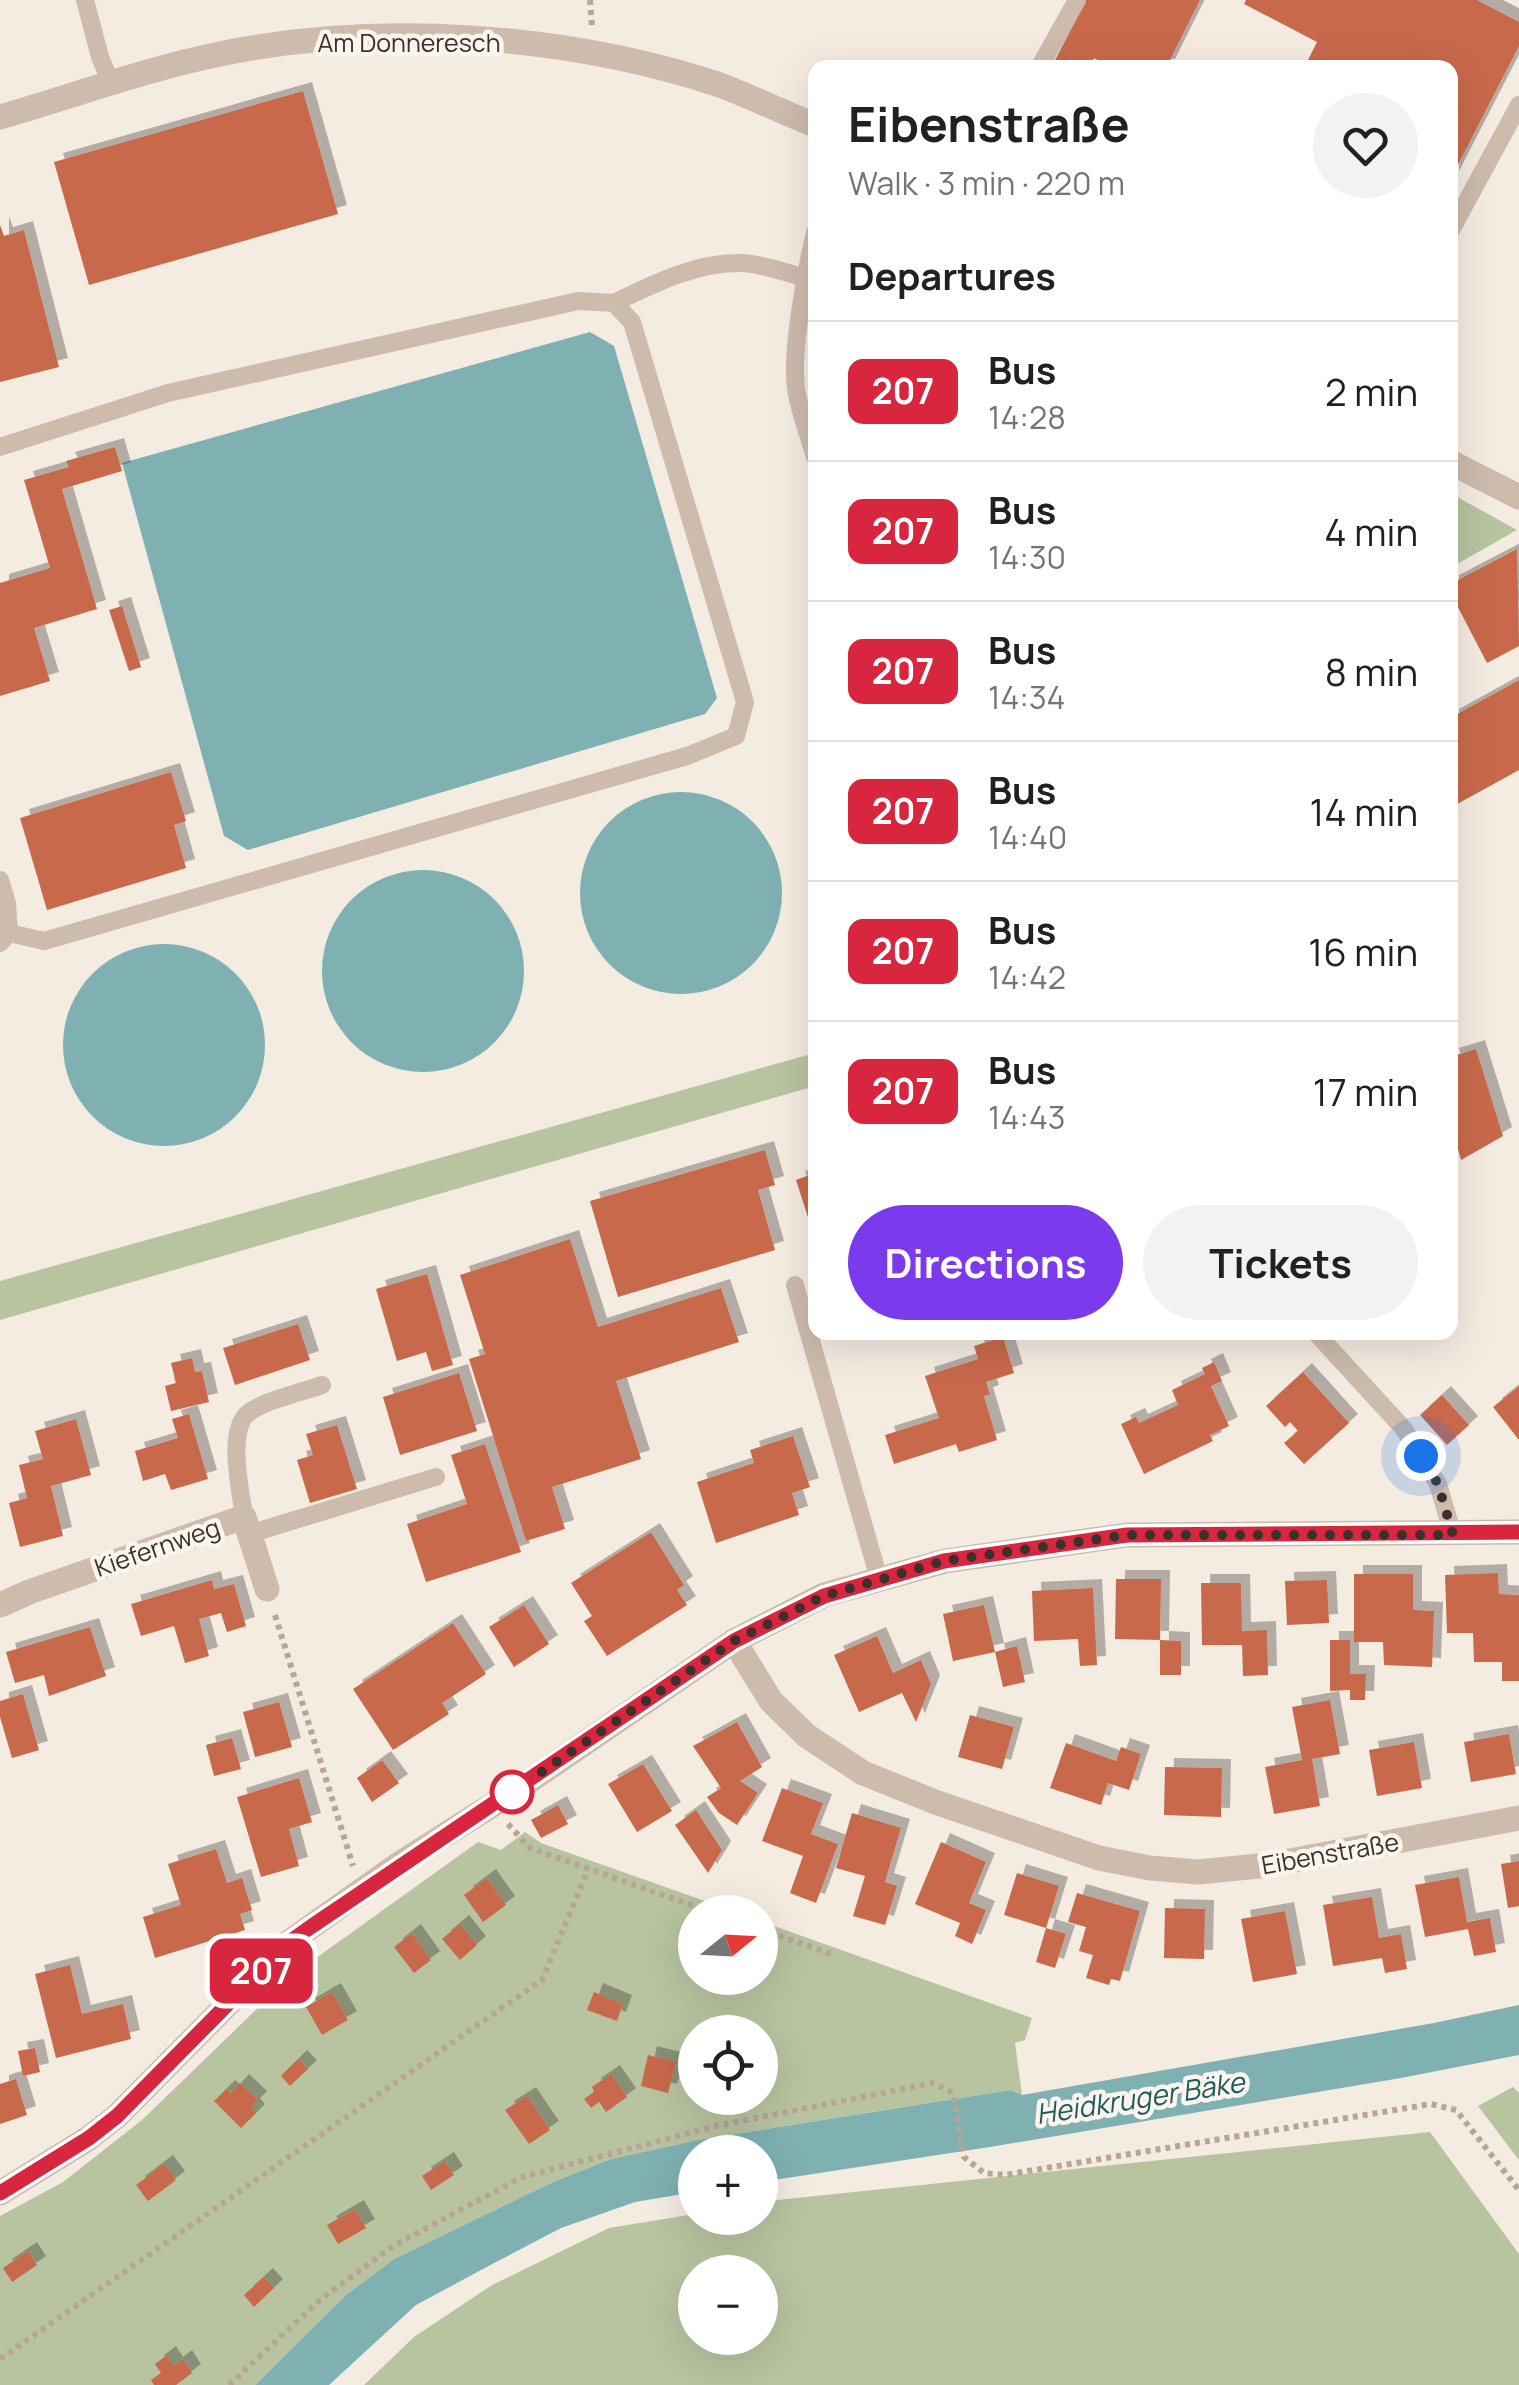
<!DOCTYPE html>
<meta charset="utf-8">
<style>
:root{--surface:#fff;--page:#f2f2f2;--text:#202124;--muted:#757577;--line:#e0e0e0;--accent:#7c3aed}
body{margin:0;font-family:Manrope,sans-serif;background:var(--page);color:var(--text);height:100vh;display:flex;flex-direction:column;font-size:38px;white-space:nowrap}
*{box-sizing:border-box;margin:0}
p{font-size:32px;color:var(--muted)}
.icon{flex:none;width:55px;height:55px;fill:none;stroke:currentColor;stroke-width:2;stroke-linecap:round;stroke-linejoin:round}
.map{position:relative;flex:1;overflow:hidden}
.panel{position:absolute;left:808px;top:60px;width:650px;height:1280px;display:flex;flex-direction:column;background:var(--surface);border-radius:20px;box-shadow:0 10px 40px #0002}
.panel>*{flex:none}
.badge{padding:0 20px;border-radius:15px;font-size:35px;line-height:65px}
.needle{width:65px;rotate:72deg}
.fabs{position:absolute;left:678px;top:1895px;display:grid;gap:20px}
.fabs a{display:grid;place-items:center;width:100px;height:100px;border-radius:50%;background:var(--surface);box-shadow:0 10px 40px #0002;font-size:50px}
.you{position:absolute;width:50px;height:50px;margin:-25px;border:8px solid #fff;border-radius:50%;background:#1a73e8;box-shadow:0 0 0 15px #1a73e833}
.map>.badge{position:absolute;translate:-50% -50%;box-shadow:0 0 0 5px #fff}
h2{padding:0 40px;font-size:38px;line-height:90px}
.round{display:grid;place-items:center;flex:none;width:105px;height:105px;border-radius:52px;background:var(--page)}
.summary{display:flex;align-items:center;justify-content:space-between;height:170px;padding:0 40px}
h1{font-size:48px;font-weight:700;line-height:75px}
.action{display:flex;gap:20px;margin-top:auto;padding:20px 40px}
.action a{flex:1;height:115px;border-radius:60px;background:var(--accent);color:#fff;font-size:40px;font-weight:700;line-height:115px;text-align:center}
.action a+a{background:var(--page);color:var(--text)}
ul{padding:0;list-style:none}
li{display:flex;align-items:center;gap:30px;height:140px;padding:0 40px;border-top:2px solid var(--line)}
li div{flex:1}
li b{display:block;font-size:38px}
li em{font-style:normal}
li .badge{min-width:110px;font-weight:700;text-align:center}
.map>svg:first-child{display:block}
</style>
<div class="map">
<svg width="1519" height="2385" viewBox="0 0 1519 2385">
<defs>
<filter id="shadow"><feDropShadow dx="9" dy="-9" stdDeviation="0" flood-color="#0004"/></filter>
</defs>
<rect width="100%" height="100%" fill="#f4ebe1"/>
<g fill="#b8c4a0" fill-rule="evenodd">
<polygon points="1450,493 1517,530 1450,568"/>
<polygon points="815,1053 815,1086 0,1320 0,1281"/>
<path d="M525,1832L541,1843L736,1912H695V1978H760V1921L1032,2018L1025,2040L1015,2043L1022,2095L1011,2090L698,2140L611,2159L553,2182L394,2259L346,2295L255,2385H0V2216L63,2182L142,2120L291,1976L478,1842L501,1850ZM695,2032H760V2098H695Z"/>
<polygon points="1513,2087 1519,2093 1519,2160 1478,2106"/>
<path d="M1430,2132L1519,2254V2385H364L414,2337L492,2285L609,2228L695,2214V2218H760V2203L777,2200ZM760,2272V2338H695V2272Z"/>
</g>
<g fill="#7fb0b2">
<polygon points="590,332 614,346 717,698 705,714 248,850 224,836 122,463"/>
<circle cx="681" cy="893" r="101"/>
<circle cx="423" cy="971" r="101"/>
<circle cx="164" cy="1045" r="101"/>
<polygon points="1519,2005 1519,2055 1401,2078 990,2147 760,2182 760,2152 695,2152 695,2192 635,2202 561,2228 496,2262 416,2305 329,2385 255,2385 346,2295 394,2259 553,2182 611,2159 698,2140 1011,2090 1022,2095 1434,2023"/>
</g>
<g fill="#c8694b" filter="url(#shadow)">
<polygon points="1086,0 1200,0 1166,68 1113,68 1094,58 1089,68 1059,68 1053,64"/>
<polygon points="1246,0 1477,0 1519,22 1519,46 1450,180 1450,68 1304,68 1317,42 1244,4"/>
<polygon points="303,91 338,214 89,285 54,162"/>
<polygon points="0,225 4,236 24,230 59,367 0,382"/>
<polygon points="115,447 122,471 62,489 97,609 34,628 50,681 0,696 0,583 50,568 24,480 69,467 66,461"/>
<polygon points="1517,549 1519,646 1487,663 1450,592 1450,584"/>
<polygon points="122,606 141,667 129,671 109,610"/>
<polygon points="1519,680 1519,770 1450,808 1450,718"/>
<polygon points="171,772 186,821 174,825 186,868 47,910 20,818"/>
<polygon points="1476,1049 1503,1136 1461,1160 1453,1131 1450,1132 1450,1073 1454,1071 1450,1057"/>
<polygon points="765,1150 775,1185 758,1190 775,1250 618,1297 590,1201"/>
<polygon points="815,1173 815,1236 814,1236 796,1180"/>
<polygon points="570,1239 598,1327 721,1288 739,1342 616,1381 641,1459 552,1487 565,1529 526,1541 469,1359 485,1354 460,1275"/>
<polygon points="427,1274 453,1365 432,1371 426,1352 397,1361 376,1289"/>
<polygon points="298,1324 310,1360 235,1385 223,1348"/>
<polygon points="1003,1337 1014,1373 986,1382 990,1394 984,1396 997,1440 959,1452 956,1444 894,1464 885,1435 939,1418 925,1376 978,1359 974,1346"/>
<polygon points="192,1358 195,1372 202,1371 209,1402 171,1411 165,1386 176,1383 171,1363"/>
<polygon points="1214,1362 1222,1381 1211,1386 1229,1426 1210,1435 1213,1441 1144,1474 1121,1424 1136,1417 1139,1423 1178,1405 1172,1390 1205,1374 1202,1368"/>
<polygon points="1303,1372 1349,1423 1304,1464 1284,1443 1298,1431 1290,1422 1285,1427 1266,1406"/>
<polygon points="459,1373 477,1431 400,1455 383,1397"/>
<polygon points="1519,1386 1519,1440 1493,1407"/>
<polygon points="1442,1395 1469,1425 1447,1445 1420,1415"/>
<polygon points="189,1414 208,1479 171,1490 165,1474 143,1481 135,1451 178,1438 172,1419"/>
<polygon points="76,1419 91,1475 51,1486 63,1536 20,1547 9,1503 27,1498 19,1465 43,1459 35,1431"/>
<polygon points="337,1425 357,1489 310,1503 297,1460 313,1455 306,1434"/>
<polygon points="793,1436 810,1487 792,1493 799,1515 716,1543 697,1482 754,1463 750,1450"/>
<polygon points="485,1444 521,1552 426,1582 407,1524 467,1504 451,1455"/>
<polygon points="651,1532 684,1585 677,1590 687,1605 607,1656 584,1621 592,1616 571,1583"/>
<polygon points="1498,1573 1499,1594 1519,1595 1519,1681 1502,1681 1502,1662 1474,1662 1473,1633 1447,1633 1445,1575"/>
<polygon points="1354,1574 1413,1574 1413,1610 1434,1611 1432,1667 1384,1665 1383,1642 1354,1642"/>
<polygon points="1116,1579 1161,1579 1160,1640 1115,1639"/>
<polygon points="212,1580 214,1589 234,1584 246,1626 227,1632 221,1613 199,1619 209,1656 185,1663 174,1626 141,1636 131,1604"/>
<polygon points="1327,1580 1329,1623 1287,1625 1285,1581"/>
<polygon points="1201,1583 1241,1583 1242,1631 1267,1630 1268,1675 1243,1676 1242,1645 1202,1645"/>
<polygon points="1093,1588 1097,1665 1080,1666 1078,1639 1034,1641 1032,1591"/>
<polygon points="524,1605 549,1644 514,1667 489,1627"/>
<polygon points="984,1605 995,1652 953,1661 943,1614"/>
<polygon points="453,1623 486,1674 442,1703 449,1714 393,1750 353,1689"/>
<polygon points="90,1627 106,1676 49,1696 44,1675 15,1683 6,1652"/>
<polygon points="877,1636 893,1673 921,1660 931,1684 916,1722 902,1693 859,1712 834,1655"/>
<polygon points="1160,1640 1181,1641 1181,1675 1160,1675"/>
<polygon points="1330,1640 1350,1640 1350,1674 1366,1674 1365,1700 1350,1700 1350,1690 1330,1691"/>
<polygon points="1017,1646 1025,1682 1003,1687 995,1652"/>
<polygon points="23,1694 39,1750 12,1758 0,1717 0,1701"/>
<polygon points="1330,1700 1340,1754 1312,1759 1320,1806 1274,1814 1265,1767 1302,1760 1292,1707"/>
<polygon points="279,1702 292,1747 255,1757 243,1712"/>
<polygon points="970,1715 1014,1727 1002,1769 958,1757"/>
<polygon points="737,1722 762,1767 740,1781 758,1793 737,1825 719,1813 707,1797 721,1788 693,1746"/>
<polygon points="1509,1734 1516,1774 1471,1782 1464,1742"/>
<polygon points="232,1738 241,1769 214,1776 206,1745"/>
<polygon points="1414,1742 1422,1788 1377,1796 1369,1750"/>
<polygon points="1066,1743 1116,1761 1121,1747 1141,1754 1129,1790 1108,1783 1101,1805 1050,1788"/>
<polygon points="382,1760 399,1783 372,1802 357,1778"/>
<polygon points="643,1764 672,1811 637,1832 608,1784"/>
<polygon points="1165,1767 1222,1768 1221,1817 1164,1815"/>
<polygon points="299,1778 312,1822 289,1829 299,1866 261,1877 237,1797"/>
<polygon points="782,1788 823,1803 811,1834 838,1844 816,1903 790,1893 803,1856 762,1841"/>
<polygon points="558,1805 568,1824 541,1838 531,1820"/>
<polygon points="696,1810 722,1850 708,1873 675,1825"/>
<polygon points="852,1813 901,1828 885,1882 897,1886 885,1925 853,1916 865,1876 836,1868"/>
<polygon points="941,1842 986,1862 969,1903 986,1910 972,1944 955,1936 960,1923 915,1904"/>
<polygon points="216,1849 227,1883 242,1878 252,1910 240,1914 245,1930 155,1958 143,1917 181,1905 168,1864"/>
<polygon points="1519,1861 1519,1906 1508,1908 1501,1864"/>
<polygon points="1017,1873 1059,1886 1046,1928 1004,1915"/>
<polygon points="1459,1877 1467,1922 1490,1918 1496,1952 1474,1956 1468,1929 1425,1937 1415,1885"/>
<polygon points="487,1878 506,1905 483,1922 464,1895"/>
<polygon points="1077,1893 1140,1911 1120,1981 1111,1979 1109,1985 1086,1978 1093,1955 1079,1951 1086,1927 1068,1922"/>
<polygon points="1372,1897 1379,1938 1401,1934 1407,1969 1385,1973 1382,1958 1333,1966 1323,1905"/>
<polygon points="1165,1908 1205,1909 1204,1959 1164,1958"/>
<polygon points="1285,1911 1297,1974 1253,1982 1241,1919"/>
<polygon points="460,1924 477,1945 460,1960 442,1939"/>
<polygon points="1046,1928 1066,1934 1055,1968 1036,1962"/>
<polygon points="412,1933 431,1960 414,1973 394,1947"/>
<polygon points="70,1965 82,2014 123,2004 131,2039 56,2058 35,1974"/>
<polygon points="332,1992 348,2020 322,2035 306,2007"/>
<polygon points="594,1992 623,2004 617,2021 587,2010"/>
<polygon points="35,2048 40,2072 23,2076 18,2051"/>
<polygon points="648,2055 676,2062 668,2093 641,2086"/>
<polygon points="298,2059 308,2069 290,2086 281,2076"/>
<polygon points="611,2074 627,2097 606,2112 599,2102 591,2108 584,2099 594,2092 592,2087"/>
<polygon points="16,2079 27,2115 0,2124 0,2084"/>
<polygon points="240,2083 258,2100 251,2107 256,2113 241,2128 214,2101 226,2089 231,2093"/>
<polygon points="527,2096 550,2130 529,2144 505,2110"/>
<polygon points="445,2161 454,2175 431,2190 422,2176"/>
<polygon points="164,2164 176,2180 148,2201 136,2185"/>
<polygon points="355,2209 366,2228 338,2244 327,2225"/>
<polygon points="28,2251 37,2265 12,2282 3,2268"/>
<polygon points="264,2277 274,2288 254,2307 244,2295"/>
<polygon points="167,2355 174,2366 183,2359 192,2373 176,2385 154,2385 151,2380 161,2373 155,2364"/>
</g>
<g fill="none" stroke-linecap="round" stroke-linejoin="round">
<g stroke="#b9a596" stroke-width="6" stroke-dasharray="5 5" stroke-linecap="butt">
<polyline points="590,0 592,27"/>
<polyline points="275,1615 353,1866"/>
<polyline points="508,1824 530,1848 711,1912"/>
<polyline points="760,1929 831,1954"/>
<polyline points="0,2359 542,1980 588,1870"/>
<polyline points="229,2385 321,2299 393,2246 522,2177 716,2126 933,2083 953,2093 964,2157 984,2173 1004,2175 1431,2104 1456,2110 1519,2190"/>
</g>
<g stroke="#cdbbac" stroke-width="18">
<polyline points="85,0 100,57 112,85"/>
<polyline points="1039,68 1077,0"/>
<polyline points="1450,232 1519,105"/>
<path d="M815,233C806,270 791,352 796,388C799,411 809,435 815,457"/>
<path d="M614,303C653,284 699,261 743,263C763,264 786,273 806,278"/>
<polyline points="0,447 168,393 578,301 614,303 632,322 745,702 736,736 687,756 44,941 9,933"/>
<polyline points="0,880 7,903 9,933 0,943"/>
<polyline points="795,1285 879,1579"/>
<polyline points="1315,1332 1404,1429 1438,1484 1453,1535"/>
<path d="M244,1517C241,1492 227,1433 247,1414C262,1401 303,1392 322,1385"/>
<polyline points="249,1534 436,1477"/>
</g>
<g stroke="#cdbbac" stroke-width="25">
<path d="M0,117C73,96 146,69 220,54C377,21 564,34 717,84C750,96 782,112 815,125"/>
<polyline points="1450,462 1519,497"/>
<polyline points="0,1605 29,1592 244,1517 267,1589"/>
<polyline points="734,1641 771,1701 807,1736 863,1773 935,1802 1099,1858 1150,1868 1198,1872 1269,1865 1519,1818"/>
<polyline points="0,2193 89,2138 117,2116 288,1943 399,1864 516,1790 734,1641 824,1595 945,1561 1127,1535 1519,1532"/>
</g>
</g>
<g fill="none" stroke-linecap="round" stroke-linejoin="round">
<g stroke="#fff" stroke-width="22">
<polyline id="line" points="0,2193 89,2138 117,2116 288,1943 312,1926 734,1641 824,1596 944,1561 1127,1535 1519,1532"/>
</g>
<use href="#line" stroke="#d7263d" stroke-width="15"/>
<polyline stroke="#3b302b" stroke-width="10" stroke-dasharray="0 18" points="512,1792 734,1641 824,1596 944,1561 1127,1535 1453,1535 1438,1484 1421,1456"/>
</g>
<circle fill="#fff" stroke="#d7263d" stroke-width="5" cx="512" cy="1792" r="20"/>
<g text-anchor="middle" dominant-baseline="central" stroke-width="9" stroke-linejoin="round" paint-order="stroke">
<g font-size="25" fill="#3b302b" stroke="#fbf5ee">
<text x="409" y="42">Am Donneresch</text>
<text transform="translate(157 1547) rotate(-19)">Kiefernweg</text>
<text transform="translate(1330 1853) rotate(-10)">Eibenstraße</text>
</g>
<g font-size="28" font-style="italic" fill="#1f5a5e" stroke="#fbf5ee">
<text transform="translate(1140 2097) rotate(-9)">Heidkruger Bäke</text>
</g>
</g>
</svg>
<div class="fabs">
<a><svg class="needle" viewBox="-14 -14 28 28"><path d="M0-13l5 13h-10z" fill="#e53935"/><path d="M0 13l5-13h-10z" fill="#757577"/></svg></a>
<a><svg class="icon" aria-label="locate" viewBox="0 0 24 24"><circle cx="12" cy="12" r="6"/><path d="M12 2v4M12 18v4M2 12h4M18 12h4"/></svg></a>
<a>+</a>
<a>−</a>
</div>
<div class="you" style="left:1421px;top:1456px"></div>
<b class="badge" style="left:261px;top:1971px;background:#d7263d;color:#fff">207</b>
<section class="panel">
<div class="summary"><div><h1>Eibenstraße</h1><p>Walk · 3 min · 220 m</p></div><a class="round"><svg class="icon" aria-label="heart" viewBox="0 0 24 24"><path d="M12 20l-8-8c-3-5 5-10 8-4 3-6 11-1 8 4z"/></svg></a></div>
<h2>Departures</h2>
<ul>
<li><span class="badge" style="background:#d7263d;color:#fff">207</span><div><b>Bus</b><p>14:28</p></div><em>2 min</em></li>
<li><span class="badge" style="background:#d7263d;color:#fff">207</span><div><b>Bus</b><p>14:30</p></div><em>4 min</em></li>
<li><span class="badge" style="background:#d7263d;color:#fff">207</span><div><b>Bus</b><p>14:34</p></div><em>8 min</em></li>
<li><span class="badge" style="background:#d7263d;color:#fff">207</span><div><b>Bus</b><p>14:40</p></div><em>14 min</em></li>
<li><span class="badge" style="background:#d7263d;color:#fff">207</span><div><b>Bus</b><p>14:42</p></div><em>16 min</em></li>
<li><span class="badge" style="background:#d7263d;color:#fff">207</span><div><b>Bus</b><p>14:43</p></div><em>17 min</em></li>
</ul>
<div class="action"><a>Directions</a><a>Tickets</a></div>
</section>
</div>
